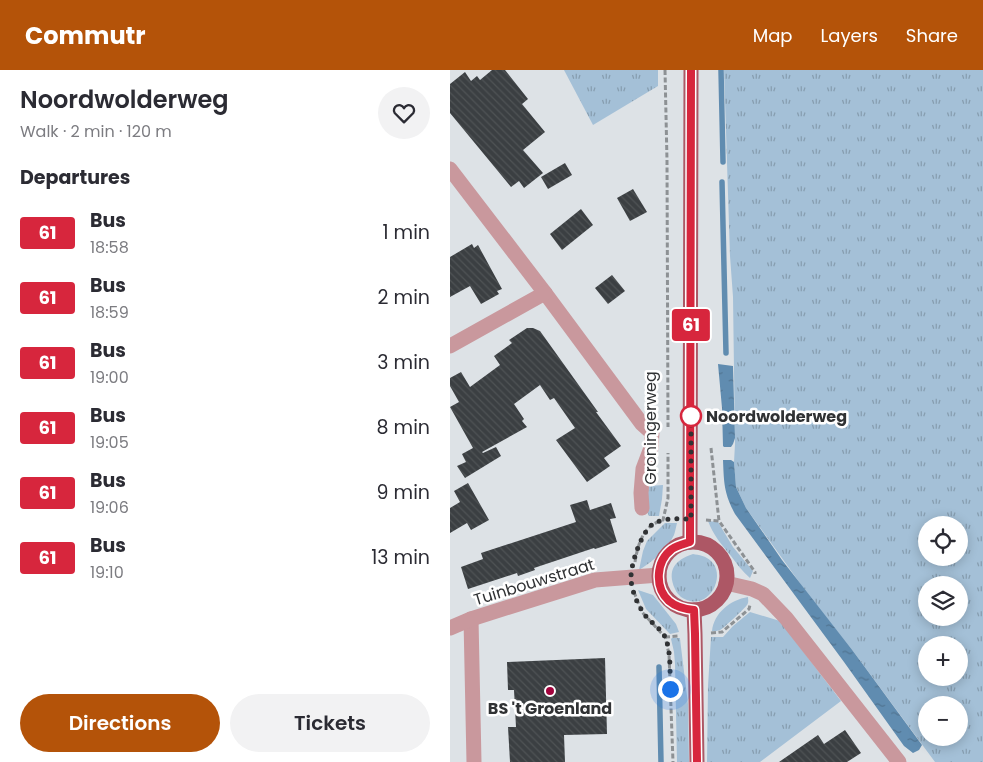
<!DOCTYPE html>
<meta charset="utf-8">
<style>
:root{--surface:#fff;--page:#f2f2f3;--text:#2b2b33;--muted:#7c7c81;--accent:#b45309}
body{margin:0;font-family:Poppins,sans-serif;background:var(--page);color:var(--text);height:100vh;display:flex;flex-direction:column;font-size:19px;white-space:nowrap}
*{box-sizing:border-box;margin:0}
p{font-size:16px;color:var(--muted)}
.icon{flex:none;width:28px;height:28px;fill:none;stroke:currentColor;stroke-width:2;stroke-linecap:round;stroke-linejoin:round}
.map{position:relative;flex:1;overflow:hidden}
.panel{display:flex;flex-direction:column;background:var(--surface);width:450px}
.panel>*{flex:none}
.badge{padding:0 10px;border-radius:4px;font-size:18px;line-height:32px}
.fabs{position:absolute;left:468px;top:446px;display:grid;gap:10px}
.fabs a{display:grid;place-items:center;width:50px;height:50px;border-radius:50%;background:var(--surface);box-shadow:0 2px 12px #0003;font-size:25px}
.you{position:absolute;width:25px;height:25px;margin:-12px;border:4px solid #fff;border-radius:50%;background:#1a73e8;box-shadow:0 0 0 8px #1a73e833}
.map>.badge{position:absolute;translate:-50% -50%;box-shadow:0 0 0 2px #fff}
h2{padding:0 20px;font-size:19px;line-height:45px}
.round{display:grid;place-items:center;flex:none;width:52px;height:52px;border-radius:26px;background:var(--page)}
.overview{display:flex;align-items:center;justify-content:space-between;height:85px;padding:0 20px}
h1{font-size:24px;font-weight:600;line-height:38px}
.cta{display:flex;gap:10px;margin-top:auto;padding:10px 20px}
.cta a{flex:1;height:58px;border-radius:30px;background:var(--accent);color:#fff;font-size:20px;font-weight:600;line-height:58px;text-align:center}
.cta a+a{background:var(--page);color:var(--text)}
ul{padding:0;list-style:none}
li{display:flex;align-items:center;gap:15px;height:65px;padding:0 20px}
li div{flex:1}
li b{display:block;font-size:19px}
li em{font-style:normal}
li .badge{min-width:55px;font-weight:700;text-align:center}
header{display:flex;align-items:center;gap:30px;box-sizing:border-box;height:70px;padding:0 25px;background:var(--accent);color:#fff}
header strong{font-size:24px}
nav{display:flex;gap:28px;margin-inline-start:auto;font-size:18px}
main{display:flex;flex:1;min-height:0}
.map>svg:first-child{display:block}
</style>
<header>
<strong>Commutr</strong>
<nav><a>Map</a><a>Layers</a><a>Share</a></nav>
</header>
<main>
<section class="panel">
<div class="overview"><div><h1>Noordwolderweg</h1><p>Walk · 2 min · 120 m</p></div><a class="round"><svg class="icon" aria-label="heart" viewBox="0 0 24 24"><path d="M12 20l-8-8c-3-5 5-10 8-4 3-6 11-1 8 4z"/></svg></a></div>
<h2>Departures</h2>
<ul>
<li><span class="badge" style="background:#d7263d;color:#fff">61</span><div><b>Bus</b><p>18:58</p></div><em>1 min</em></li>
<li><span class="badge" style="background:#d7263d;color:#fff">61</span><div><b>Bus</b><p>18:59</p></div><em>2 min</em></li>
<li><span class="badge" style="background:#d7263d;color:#fff">61</span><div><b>Bus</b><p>19:00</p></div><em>3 min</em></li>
<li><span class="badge" style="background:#d7263d;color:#fff">61</span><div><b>Bus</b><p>19:05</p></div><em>8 min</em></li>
<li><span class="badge" style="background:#d7263d;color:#fff">61</span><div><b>Bus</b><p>19:06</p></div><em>9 min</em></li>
<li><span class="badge" style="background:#d7263d;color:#fff">61</span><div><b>Bus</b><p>19:10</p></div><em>13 min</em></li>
</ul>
<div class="cta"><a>Directions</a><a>Tickets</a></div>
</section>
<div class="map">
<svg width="533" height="692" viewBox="0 0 533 692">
<defs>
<pattern id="grass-tufts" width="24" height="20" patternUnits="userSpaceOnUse" patternTransform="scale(1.25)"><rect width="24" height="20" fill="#a4c0d7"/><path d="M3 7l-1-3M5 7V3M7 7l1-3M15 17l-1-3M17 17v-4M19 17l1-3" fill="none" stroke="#869daf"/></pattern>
<pattern id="water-ripples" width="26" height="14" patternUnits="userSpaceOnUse" patternTransform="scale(1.25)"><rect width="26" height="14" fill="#608cb0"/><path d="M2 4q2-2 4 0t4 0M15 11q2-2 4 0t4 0" fill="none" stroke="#507390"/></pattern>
<pattern id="building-back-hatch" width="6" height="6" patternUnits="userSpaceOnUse" patternTransform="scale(1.25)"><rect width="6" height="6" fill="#3b3f42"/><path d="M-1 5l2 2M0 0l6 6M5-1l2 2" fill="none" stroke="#4f5355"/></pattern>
</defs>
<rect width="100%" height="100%" fill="#dde2e6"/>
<g fill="url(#grass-tufts)" fill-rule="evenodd">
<polygon points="114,0 208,0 208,16 143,55"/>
<path d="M274,0H533V692H485L403,581L362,530L296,438L286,417L284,392L285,374L283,227L280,186ZM476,455H509V488H476ZM476,515H509V548H476ZM476,575H509V608H476ZM476,635H509V668H476Z"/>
<polygon points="213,415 212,429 209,446 199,446 196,439 199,416"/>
<path d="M258,451L268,452L283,477L303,501L300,508C292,501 287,494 281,486C272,475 263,465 258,451Z"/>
<path d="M215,453H227C226,457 225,462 224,465C217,480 202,492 189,500L193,481L197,471Z"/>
<path d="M243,484C249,485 256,486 261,491C276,505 261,536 240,531C233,529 228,526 225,519C217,501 224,490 243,484Z"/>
<polygon points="188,520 203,525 226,554 229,562 220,564 196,539"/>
<path d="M298,527C298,530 299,532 297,535C296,537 272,560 270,560C268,561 265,561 262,561C264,543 280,530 298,527Z"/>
<polygon points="300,542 330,551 391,631 310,692 257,692 258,616 261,567 273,567 283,556"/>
<polygon points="222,568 230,568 230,569 238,634 239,692 227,692 225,594 224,582 221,569"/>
</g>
<g fill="url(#water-ripples)">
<polygon points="268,294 283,296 285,368 283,374 281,377 274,377 273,376 272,338"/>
<path d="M273,390H281L284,392L286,417L296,438L332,490L403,581L472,675L469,680L463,683L454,676L394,592L285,444C274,423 274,414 273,390Z"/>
</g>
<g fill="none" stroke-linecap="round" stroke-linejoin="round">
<g stroke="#608cb0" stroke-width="5.5">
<polyline points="271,0 273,92"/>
<polyline points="272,112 276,283"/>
<polyline points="209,597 211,692"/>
</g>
</g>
<g fill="url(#building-back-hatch)">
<polygon points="42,0 55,0 78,29 72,34 95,62 73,80 93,103 74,118 69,111 61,117 0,43 0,14 15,2 21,11 27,6 30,10"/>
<polygon points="115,93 122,105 98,119 91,107"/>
<polygon points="183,119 197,142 180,151 167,128"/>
<polygon points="131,139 143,155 112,180 100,164"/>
<polygon points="22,174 24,178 28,175 52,219 47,221 49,224 31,234 20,216 0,227 0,187"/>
<polygon points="162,205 175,221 158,234 145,218"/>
<polygon points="77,258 83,258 90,261 148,342 146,342 171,376 154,388 160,396 137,412 106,370 125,358 104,328 100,330 90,315 64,334 74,349 72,351 77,357 32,382 33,383 46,377 51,386 15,408 7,396 16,392 12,384 23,378 0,337 9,332 0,316 0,308 11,302 20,317 50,295 44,286 62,273 59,270"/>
<polygon points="18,413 39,450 21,460 17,453 0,463 0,438 10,432 4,421"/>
<polygon points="137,430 140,440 161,433 166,448 160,449 167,472 145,479 144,478 84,498 85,500 68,506 67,503 18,519 11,497 33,489 31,483 126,452 120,435"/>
<polygon points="155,588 157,664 114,665 115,692 60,692 58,657 66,657 64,620 58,620 57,592"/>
<polygon points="395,660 411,683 397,692 329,692 368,665 374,674"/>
</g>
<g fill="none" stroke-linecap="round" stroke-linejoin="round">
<g stroke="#8d9194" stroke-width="3" stroke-dasharray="5 2.5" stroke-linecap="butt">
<polyline points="215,0 217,91 218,357"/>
<polyline points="261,378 269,451"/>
<polyline points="256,450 269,451 305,502 305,504"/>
<path d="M185,492C187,479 191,463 202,455C205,453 210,451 213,450L218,428V383"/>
<polyline points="184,522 192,542 215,567 219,584 223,692"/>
<polyline points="261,563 272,562 299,539 300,535"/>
<polyline points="215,567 229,566"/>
</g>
<g stroke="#c9989d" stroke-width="15">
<polyline points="0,99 95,223 192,354 202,363 201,378 193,399 191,423 192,438"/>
<polyline points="0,276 95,223"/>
<polyline points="276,513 302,519 313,524 336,548 449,692"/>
<polyline points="21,549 24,692"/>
<polyline points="0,558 21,549 145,510 209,505"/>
</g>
<g stroke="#ad5765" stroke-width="15">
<polyline points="240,472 241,0"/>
<circle cx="243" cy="506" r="34"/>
<polyline points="244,540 245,564 247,692"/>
</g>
</g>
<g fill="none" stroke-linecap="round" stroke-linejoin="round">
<g stroke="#fff" stroke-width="11">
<path id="line" d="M241,0L240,472C234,474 228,475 222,479C206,491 204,517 219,531C226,537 234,539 244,540L245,564L247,692"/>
</g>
<use href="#line" stroke="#d7263d" stroke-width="8"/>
<path stroke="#303234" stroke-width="5" stroke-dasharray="0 9" d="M220,619C220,603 221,584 216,569C212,558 196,550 191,539C186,531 182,520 181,510C180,496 191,462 203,454C215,447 228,449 241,449V346"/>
</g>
<circle fill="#fff" stroke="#d7263d" stroke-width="2.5" cx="241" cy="346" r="10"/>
<circle fill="#a2043d" stroke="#fff" stroke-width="2" cx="100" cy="621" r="5"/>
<g text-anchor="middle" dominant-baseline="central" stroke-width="5" stroke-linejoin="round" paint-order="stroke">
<g font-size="16" font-weight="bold" fill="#303234" stroke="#fff" text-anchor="start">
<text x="256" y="346">Noordwolderweg</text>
</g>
<g font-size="16" fill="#303234" stroke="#fff">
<text transform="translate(200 358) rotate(-90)">Groningerweg</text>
<text transform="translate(84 512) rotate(-17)">Tuinbouwstraat</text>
</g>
<g font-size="16" font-weight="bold" fill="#303234" stroke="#fff">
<text x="100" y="638">BS 't Groenland</text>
</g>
</g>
</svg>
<div class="fabs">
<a><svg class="icon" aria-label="locate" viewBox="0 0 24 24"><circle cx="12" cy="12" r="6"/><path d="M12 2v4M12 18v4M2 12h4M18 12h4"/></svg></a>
<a><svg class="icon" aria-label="layers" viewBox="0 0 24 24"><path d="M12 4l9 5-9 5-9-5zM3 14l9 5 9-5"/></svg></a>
<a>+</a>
<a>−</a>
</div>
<div class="you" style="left:220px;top:619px"></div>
<b class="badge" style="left:241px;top:255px;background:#d7263d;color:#fff">61</b>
</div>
</main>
